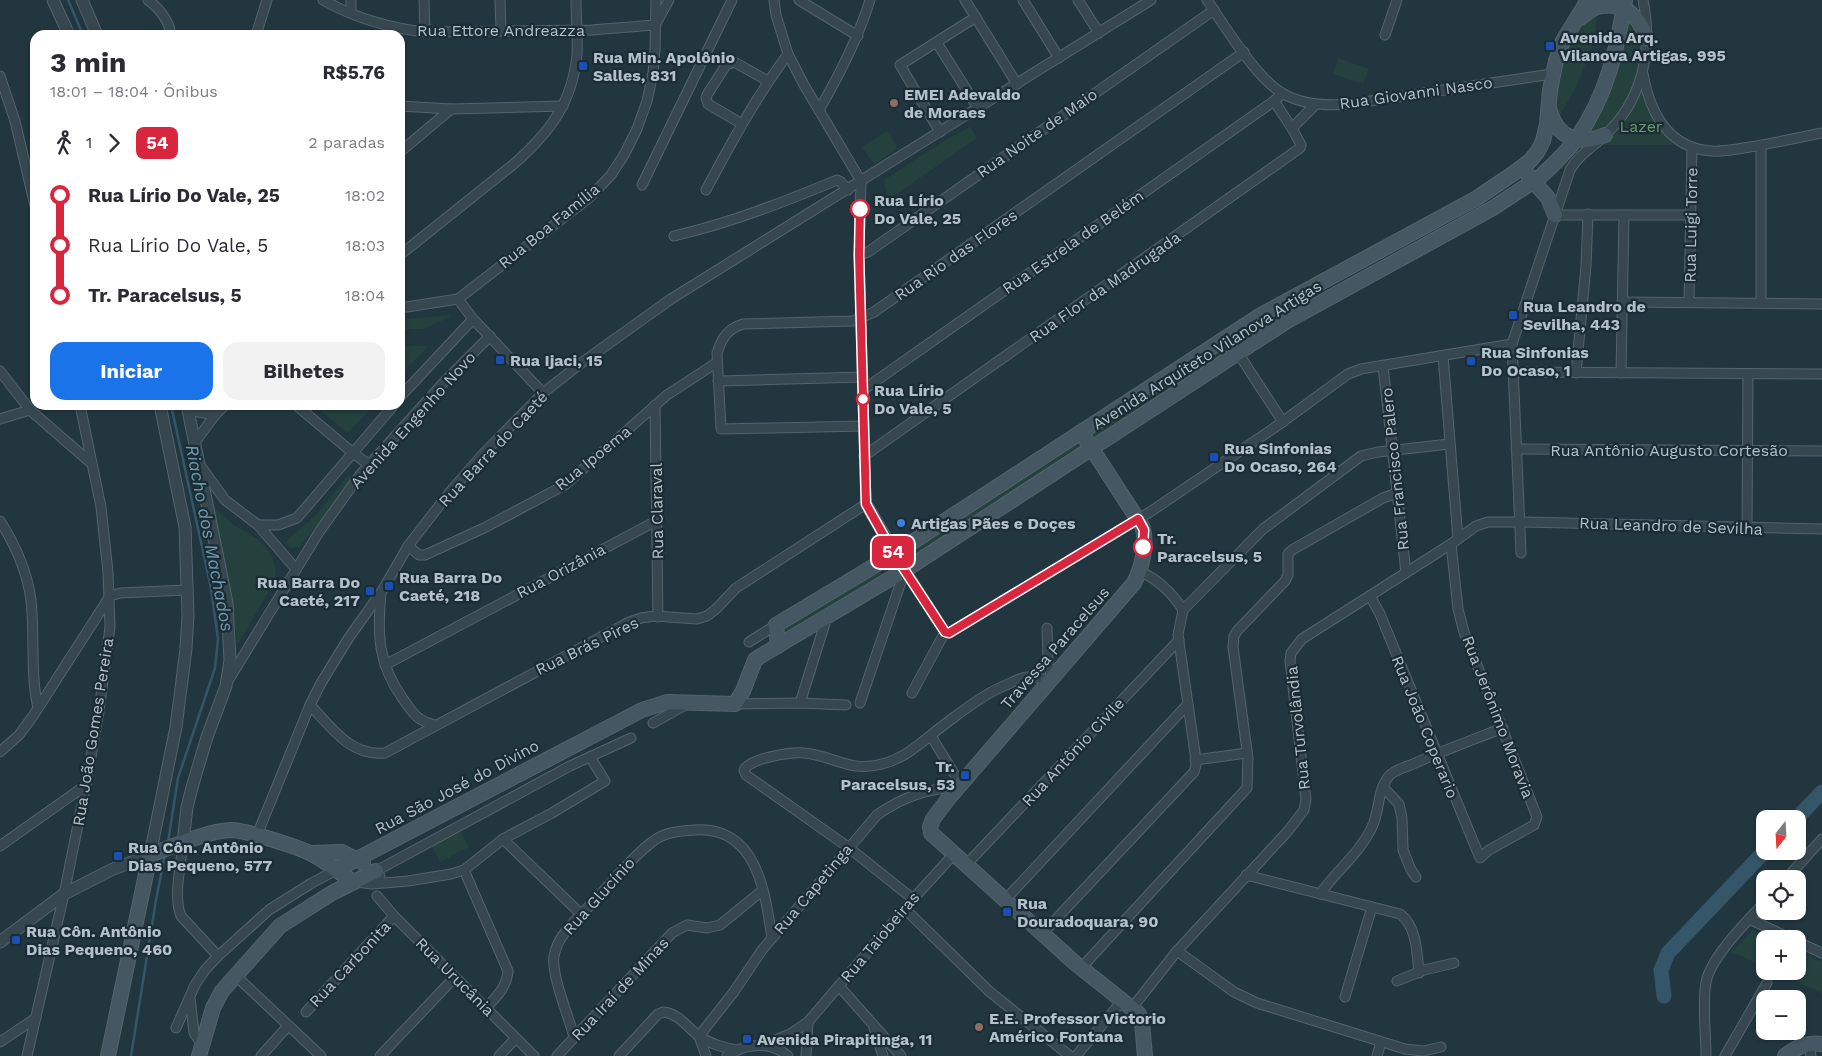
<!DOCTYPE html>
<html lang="pt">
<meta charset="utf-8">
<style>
:root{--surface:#fff;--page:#f2f2f3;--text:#2b2b33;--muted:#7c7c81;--accent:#1a73e8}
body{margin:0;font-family:"Work Sans",sans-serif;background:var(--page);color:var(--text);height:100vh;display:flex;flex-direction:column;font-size:19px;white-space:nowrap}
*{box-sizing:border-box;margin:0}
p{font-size:16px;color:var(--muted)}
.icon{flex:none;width:28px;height:28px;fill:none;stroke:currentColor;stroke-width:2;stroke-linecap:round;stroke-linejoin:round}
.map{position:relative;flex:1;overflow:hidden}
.panel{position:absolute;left:30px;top:30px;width:375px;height:380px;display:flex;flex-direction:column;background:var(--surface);border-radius:15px;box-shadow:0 1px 4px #0004}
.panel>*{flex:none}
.badge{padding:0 10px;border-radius:8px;font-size:18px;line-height:32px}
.needle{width:32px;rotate:198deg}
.buttons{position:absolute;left:1756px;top:810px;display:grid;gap:10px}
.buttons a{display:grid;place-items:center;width:50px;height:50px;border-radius:10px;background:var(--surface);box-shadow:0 1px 4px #0004;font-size:25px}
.map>.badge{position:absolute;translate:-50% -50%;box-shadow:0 0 0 2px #fff}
.legs{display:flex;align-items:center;gap:8px;height:55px;padding:0 20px;font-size:16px}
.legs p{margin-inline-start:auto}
.summary{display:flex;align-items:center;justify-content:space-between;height:85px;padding:0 20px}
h1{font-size:28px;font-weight:700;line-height:38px}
.primary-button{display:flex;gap:10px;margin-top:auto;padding:10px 20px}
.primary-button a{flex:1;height:58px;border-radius:15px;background:var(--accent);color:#fff;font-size:20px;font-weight:700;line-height:58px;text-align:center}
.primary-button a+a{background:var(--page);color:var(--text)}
ul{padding:0 20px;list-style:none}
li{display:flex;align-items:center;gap:18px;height:50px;font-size:19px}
li i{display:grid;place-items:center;width:8px;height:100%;margin:0 6px;background:currentColor}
li i::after{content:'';width:12px;height:12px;margin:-6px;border:4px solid;border-radius:50%;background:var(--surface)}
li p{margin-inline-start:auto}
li:first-child i{background:linear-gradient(#0000 50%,currentColor 0)}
li:last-child i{background:linear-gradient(currentColor 50%,#0000 0)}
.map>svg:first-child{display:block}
</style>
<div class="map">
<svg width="1822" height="1056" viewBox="0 0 1822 1056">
<rect width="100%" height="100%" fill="#223640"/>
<g fill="#24413d">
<path d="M1598,9C1594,49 1580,84 1558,118C1552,105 1555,92 1558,79C1565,48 1572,30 1598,9Z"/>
<path d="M1630,16C1635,24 1639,31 1641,40C1644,64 1626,114 1607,128C1601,132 1592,134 1585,136C1613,95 1621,65 1630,16Z"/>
<polygon points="1338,58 1369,69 1363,84 1333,74"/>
<polygon points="1643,90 1674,145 1603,145"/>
<polygon points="970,127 977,138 888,200 884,180 945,140"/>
<polygon points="887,131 898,148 874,164 862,147"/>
<polygon points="448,315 452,316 423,329 400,329 400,320"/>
<polygon points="1265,321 1267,325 918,553 915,549"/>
<polygon points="409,346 429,346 400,376 400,347"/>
<polygon points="315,405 374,405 349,432 345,431"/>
<polygon points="348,475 354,479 299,547 290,548 285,542 316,515"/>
<path d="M212,505C219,511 225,518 232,524C240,529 248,533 256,538C269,548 280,567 274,582L238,644Z"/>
<polygon points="880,571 882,575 786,633 784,628"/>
<polygon points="460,831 469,847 440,862 432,846"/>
<polygon points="1753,930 1774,939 1765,939 1765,967 1732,952"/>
<polygon points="1798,950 1822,962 1822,993 1775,971 1798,971"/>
</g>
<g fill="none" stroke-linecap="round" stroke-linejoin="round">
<g stroke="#345668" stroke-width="2.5">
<polyline points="68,0 83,35"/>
<polyline points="168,842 178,778 215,668 218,639 211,588 171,405"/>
<polyline points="131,1056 156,900 165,854"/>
</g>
<g stroke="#345668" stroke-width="15">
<polyline points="1796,819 1822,792"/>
<polyline points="1664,996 1661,970 1668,953 1765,851"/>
</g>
<g stroke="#54646d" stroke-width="11">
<g id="minor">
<path d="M148,0C160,9 169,20 171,35"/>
<path d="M323,0C355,18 389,28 425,32L591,30L655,25L669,0"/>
<polyline points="351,0 351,13"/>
<polyline points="424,0 425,32"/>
<polyline points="500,0 501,30"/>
<polyline points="799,0 858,36"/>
<polyline points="965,0 1017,84"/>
<polyline points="1023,0 1059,58"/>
<polyline points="1078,0 1099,33"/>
<path d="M1207,0C1224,25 1257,79 1282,93C1302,105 1328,106 1350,104L1552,74"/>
<polyline points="256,35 267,0"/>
<polyline points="1385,35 1397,0"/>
<polyline points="937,43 978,108"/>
<path d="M1643,74C1650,112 1668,148 1711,151C1724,152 1737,149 1750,147C1774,143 1798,138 1822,133"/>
<polyline points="0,76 15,121 35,206"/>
<polyline points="400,106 451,109 563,106"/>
<path d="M819,110C840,74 858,39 870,0"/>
<polyline points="742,124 708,104 706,98 707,95 726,65 734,62 768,81"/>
<polyline points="1292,128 1316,104"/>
<polyline points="940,132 900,65 976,17"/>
<polyline points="400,152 451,109"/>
<polyline points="642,185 732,0"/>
<path d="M706,190C731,143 756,97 788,54"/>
<polyline points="1555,215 1691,215"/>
<path d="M674,236C730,223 784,202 837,180L841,182L848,190"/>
<path d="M400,255L515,163C550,132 572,103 577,55C578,37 576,18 576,0"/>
<polyline points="859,255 868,252 1214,10"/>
<polyline points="458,299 473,319 543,393"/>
<polyline points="1622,302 1822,304"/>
<polyline points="1689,302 1692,147"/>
<polyline points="1761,303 1761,145"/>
<polyline points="400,308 458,299 589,198 611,175 624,155 637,129 647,101 653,73 655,50 656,0"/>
<polyline points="1238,353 1283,422"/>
<polyline points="1443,356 1458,539"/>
<polyline points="1383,366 1406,573"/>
<polyline points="0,371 30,410 91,463"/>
<polyline points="1513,372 1822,374"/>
<polyline points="1576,373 1586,266 1588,214"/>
<polyline points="1621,373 1624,215"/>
<polyline points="718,381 863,377"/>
<polyline points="863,390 1274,101 1282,94"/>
<polyline points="400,397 473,319"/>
<polyline points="296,405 353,453 368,464"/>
<polyline points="655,405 658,617"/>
<polyline points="188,410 215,415"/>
<polyline points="0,419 30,410"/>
<path d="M864,426L721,429L717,353C722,338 727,329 743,324L853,321L874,312L1244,52"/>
<polyline points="195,442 215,415 225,405"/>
<polyline points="1516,449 1822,451"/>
<polyline points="864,456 1300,148 1301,145 1292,128 1274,101"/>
<polyline points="202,468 225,500 258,525 296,569"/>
<path d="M0,521C16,546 27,571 31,600C35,636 30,672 38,708"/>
<polyline points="258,525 278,525 297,518 394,405"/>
<polyline points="1747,529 1748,374"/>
<polyline points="408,546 419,555 425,555 484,528 565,485 667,395 716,363"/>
<path d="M1521,553L1512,344L1570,170C1579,154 1593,147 1605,135C1643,100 1653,49 1643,0"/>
<polyline points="905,570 945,632"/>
<path d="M1140,572C1157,578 1173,594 1183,610"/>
<path d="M381,593C377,635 378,664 403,699C414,714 416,720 435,725"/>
<polyline points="1370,596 1380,614 1480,858 1489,850 1534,825 1537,817 1464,632 1458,609 1451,544"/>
<polyline points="1047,628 1048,664 1052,678"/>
<polyline points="945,632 949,633 1150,512 1274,428 1348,374 1361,369 1512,344"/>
<polyline points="749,642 776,625"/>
<polyline points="385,665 658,520"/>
<polyline points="228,681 319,532 360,475 444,382 490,336"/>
<polyline points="912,693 945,632"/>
<polyline points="800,703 827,617"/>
<polyline points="860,703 905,570"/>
<polyline points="735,704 800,703 846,705"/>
<path d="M310,705C331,727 351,757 385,753L627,623L641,618L655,616L697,619L707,616L716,609L736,588L866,504L859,255L861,181L804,85L788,54L776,15L774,0"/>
<polyline points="653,723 687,704"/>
<polyline points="931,736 961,785"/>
<polyline points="0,752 19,735 33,716 110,596 120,593 187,590"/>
<polyline points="1195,760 1247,753"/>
<polyline points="1383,787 1399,804 1402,818 1403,850 1411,870 1416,877"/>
<polyline points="257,835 310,705 321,683 348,639 382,591 408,546 449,493 483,454 543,393 580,364 671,299 1151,0"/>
<polyline points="503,839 582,915"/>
<path d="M183,843C181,864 173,897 181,916L218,956"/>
<polyline points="0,846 86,785"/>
<polyline points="966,865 1179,640"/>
<path d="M464,870L508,971C507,987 496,997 486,1008"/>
<path d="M1246,875L1400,914C1417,926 1417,954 1419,973"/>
<polyline points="380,876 376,871 570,766 631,738"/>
<polyline points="1786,879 1822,839"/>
<polyline points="356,882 372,884 408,881 451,874 464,870 503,839 552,813 605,781 590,757"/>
<path d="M1320,894C1336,871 1360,853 1372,827C1380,811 1377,790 1389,776C1394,770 1406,767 1413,764C1442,751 1472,740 1503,728"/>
<polyline points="377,896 394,916 534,1056"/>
<path d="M913,899L848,847L746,775L744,770C750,758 791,752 804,753C832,755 849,773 882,764C907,758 925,739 945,724C964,710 984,694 1006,685C1013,682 1020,678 1027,677C1035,676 1042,679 1049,681"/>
<polyline points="1005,900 1188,704"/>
<polyline points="905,909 990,992 1070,1056"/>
<polyline points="1749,919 1792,939"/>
<polyline points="1043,933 1194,772 1196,765 1195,753 1178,635 1183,610 1263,529 1361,456 1378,452 1449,444"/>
<polyline points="1798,942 1822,953"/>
<polyline points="1177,951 1234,992 1257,1003 1405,1049 1423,1051 1441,1047"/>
<polyline points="1081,968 1247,788 1248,758 1233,647 1234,636 1237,631 1285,581 1288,575 1288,554 1292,550 1383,498 1397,493"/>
<polyline points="236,976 321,1056"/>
<polyline points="1397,981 1424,970 1454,963"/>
<polyline points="839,986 901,1056"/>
<polyline points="1345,997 1372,907"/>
<polyline points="190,998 194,1033 202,1045"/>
<polyline points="1132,1008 1177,951 1288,831 1304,810 1306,799 1290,661 1291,653 1302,639 1451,544 1476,526 1488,522 1519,522 1822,529"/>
<polyline points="306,1012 394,916"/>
<polyline points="176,1028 195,985 205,970 218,956 269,910 310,884 336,870"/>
<polyline points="874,1028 883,1056"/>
<path d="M699,1036L733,993L762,950L877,815C902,797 928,788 959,787"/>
<polyline points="699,1036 706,1056"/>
<path d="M574,1037C569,1017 551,975 554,956C558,932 583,914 599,896C616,878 632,857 652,842C664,832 680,831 695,830C757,826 765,892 772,938"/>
<polyline points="0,1042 36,1018"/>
<polyline points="1809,1044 1811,1056"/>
<polyline points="762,1045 790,1034 808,1022 913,899 954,854"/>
<polyline points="27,1056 64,894 86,785 99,711 110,627 108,572 101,507 80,405"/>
<polyline points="261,1056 288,1026"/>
<polyline points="380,1056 455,977"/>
<polyline points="499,1056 516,1038"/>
<polyline points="557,1056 672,933 687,925 707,928 720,925 763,890"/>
<path d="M619,1056L658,1014L663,1012C678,1013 687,1027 699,1036C710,1044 723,1047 736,1050"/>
<path d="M727,1056C746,1043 770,1041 788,1056"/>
<polyline points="806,1056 808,1022"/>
<polyline points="1076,1056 1122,1001"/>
<polyline points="1377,1056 1381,1042"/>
<path d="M1706,1056C1706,1032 1702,1006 1706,982C1711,957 1747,921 1765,902"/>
<polyline points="1725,1056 1767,983"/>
</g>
</g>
<g stroke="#54646d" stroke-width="13">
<g id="tertiary">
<polyline points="53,0 69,35"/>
<polyline points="82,0 97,35"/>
<polyline points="866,504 905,570"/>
<polyline points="183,843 187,807 193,784 207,737 226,686 230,660 227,603 187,405"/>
<polyline points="0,942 64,894 111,870 150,855 176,727 186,649 188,615 185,527 160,405"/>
</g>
</g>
<g stroke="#54646d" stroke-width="16">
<g id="secondary">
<path d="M1580,18C1586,14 1591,9 1597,7C1625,0 1640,17 1647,40"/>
<path d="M1550,111C1557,138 1580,146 1605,135"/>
<polyline points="1528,175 1548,198 1555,215"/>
<path d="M1081,432L1142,526C1148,542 1142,568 1134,583L948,799L933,819L930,827L931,833L1075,963L1139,1014L1142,1023L1145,1056"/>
<polyline points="778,646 776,625 894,554 1261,315 1477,198 1514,173 1530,161 1538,151 1543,141 1547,124 1550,90 1556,61 1563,41 1588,0"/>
<polyline points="312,853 342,852 363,863"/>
<path d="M336,870L642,710L667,702L735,704L743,691L755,660L759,657L905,570L1287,321L1493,208L1540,177C1553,165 1567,152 1577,138C1607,95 1617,50 1625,0"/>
<path d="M108,1056L150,855C174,846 207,831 231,830C245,830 298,847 312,854C326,861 340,873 353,882"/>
<polyline points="199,1056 213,1008 222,991 280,926 332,893 376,871"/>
<path d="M1785,1056C1797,1047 1807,1042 1822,1044"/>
</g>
</g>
<use href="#minor" stroke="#36474f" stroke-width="9"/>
<use href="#tertiary" stroke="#36474f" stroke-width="11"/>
<use href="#secondary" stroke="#445763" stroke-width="14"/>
</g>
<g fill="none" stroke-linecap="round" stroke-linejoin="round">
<g stroke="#fff" stroke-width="11">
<polyline id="line-1" points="860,209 859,255 866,504 894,554 945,632 949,633 1138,519 1144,530 1143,547"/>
</g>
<use href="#line-1" stroke="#d7263d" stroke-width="8"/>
</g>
<g fill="#1a4fb4" stroke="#1b2c34" stroke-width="2">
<rect x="1545" y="41" width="10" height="10" rx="2.5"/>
<rect x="578" y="61" width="10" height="10" rx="2.5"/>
<rect x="1508" y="310" width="10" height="10" rx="2.5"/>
<rect x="495" y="355" width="10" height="10" rx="2.5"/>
<rect x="1466" y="356" width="10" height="10" rx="2.5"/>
<rect x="1209" y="452" width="10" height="10" rx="2.5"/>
<rect x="384" y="581" width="10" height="10" rx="2.5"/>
<rect x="365" y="586" width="10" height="10" rx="2.5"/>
<rect x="960" y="770" width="10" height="10" rx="2.5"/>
<rect x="113" y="851" width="10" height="10" rx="2.5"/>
<rect x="1002" y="907" width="10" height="10" rx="2.5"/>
<rect x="11" y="935" width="10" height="10" rx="2.5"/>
<rect x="742" y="1034" width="10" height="10" rx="2.5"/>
</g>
<g fill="#8d6e63" stroke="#1b2c34" stroke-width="2">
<circle cx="894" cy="103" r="5"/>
<circle cx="979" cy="1027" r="5"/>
</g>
<g fill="#fff" stroke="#d7263d" stroke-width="2.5">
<circle cx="860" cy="209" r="9"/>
<circle cx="863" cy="399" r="6"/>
<circle cx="1143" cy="547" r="9"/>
</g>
<circle fill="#3f7fe0" stroke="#1b2c34" stroke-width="2" cx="901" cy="523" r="5"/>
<g text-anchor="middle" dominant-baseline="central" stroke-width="4.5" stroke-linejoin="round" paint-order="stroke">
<g font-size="16" fill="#b2c1ca" stroke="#1b2c34">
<text x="501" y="30">Rua Ettore Andreazza</text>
<text transform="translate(1416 93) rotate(-8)">Rua Giovanni Nasco</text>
<text transform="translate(1037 133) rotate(-35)">Rua Noite de Maio</text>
<text transform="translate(1691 225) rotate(-89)">Rua Luigi Torre</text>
<text transform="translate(549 226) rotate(-39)">Rua Boa Família</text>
<text transform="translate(1073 242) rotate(-35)">Rua Estrela de Belém</text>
<text transform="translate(956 255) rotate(-35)">Rua Rio das Flores</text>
<text transform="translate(1105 287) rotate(-35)">Rua Flor da Madrugada</text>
<text transform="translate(1207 355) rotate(-32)">Avenida Arquiteto Vilanova Artigas</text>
<text transform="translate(413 420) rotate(-48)">Avenida Engenho Novo</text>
<text transform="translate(493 449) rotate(-47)">Rua Barra do Caeté</text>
<text x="1669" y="450">Rua Antônio Augusto Cortesão</text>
<text transform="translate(593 458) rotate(-39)">Rua Ipoema</text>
<text transform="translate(1395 469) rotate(-96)">Rua Francisco Palero</text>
<text transform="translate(657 511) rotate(-91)">Rua Claraval</text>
<text transform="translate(1671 526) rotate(2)">Rua Leandro de Sevilha</text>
<text transform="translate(561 571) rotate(-28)">Rua Orizânia</text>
<text transform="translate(587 646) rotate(-26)">Rua Brás Pires</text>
<text transform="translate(1055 648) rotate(-49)">Travessa Paracelsus</text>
<text transform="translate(1498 717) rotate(69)">Rua Jerônimo Moravia</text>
<text transform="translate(1425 727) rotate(68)">Rua João Coperario</text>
<text transform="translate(1298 728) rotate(-96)">Rua Turvolândia</text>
<text transform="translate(93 732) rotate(-81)">Rua João Gomes Pereira</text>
<text transform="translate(1073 752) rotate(-47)">Rua Antônio Civile</text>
<text transform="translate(457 787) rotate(-28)">Rua São José do Divino</text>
<text transform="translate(813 889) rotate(-50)">Rua Capetinga</text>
<text transform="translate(599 896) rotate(-48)">Rua Glucínio</text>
<text transform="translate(880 937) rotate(-50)">Rua Taiobeiras</text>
<text transform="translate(350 964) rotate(-47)">Rua Carbonita</text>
<text transform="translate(455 977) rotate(45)">Rua Urucânia</text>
<text transform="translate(620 989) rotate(-47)">Rua Iraí de Minas</text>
</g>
<g font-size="16" font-weight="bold" fill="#b2c1ca" stroke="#1b2c34" text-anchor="start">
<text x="1560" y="37">Avenida Arq.<tspan x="1560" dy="18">Vilanova Artigas, 995</tspan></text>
<text x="593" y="57">Rua Min. Apolônio<tspan x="593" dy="18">Salles, 831</tspan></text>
<text x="904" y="94">EMEI Adevaldo<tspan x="904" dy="18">de Moraes</tspan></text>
<text x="1523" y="306">Rua Leandro de<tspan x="1523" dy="18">Sevilha, 443</tspan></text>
<text x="1481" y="352">Rua Sinfonias<tspan x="1481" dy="18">Do Ocaso, 1</tspan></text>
<text x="510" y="360">Rua Ijaci, 15</text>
<text x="1224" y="448">Rua Sinfonias<tspan x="1224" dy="18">Do Ocaso, 264</tspan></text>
<text x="911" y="523">Artigas Pães e Doçes</text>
<text x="399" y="577">Rua Barra Do<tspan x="399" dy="18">Caeté, 218</tspan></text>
<text x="360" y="582" text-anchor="end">Rua Barra Do<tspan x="360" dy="18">Caeté, 217</tspan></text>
<text x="955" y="766" text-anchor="end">Tr.<tspan x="955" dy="18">Paracelsus, 53</tspan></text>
<text x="128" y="847">Rua Côn. Antônio<tspan x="128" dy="18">Dias Pequeno, 577</tspan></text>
<text x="1017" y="903">Rua<tspan x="1017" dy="18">Douradoquara, 90</tspan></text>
<text x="26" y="931">Rua Côn. Antônio<tspan x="26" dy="18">Dias Pequeno, 460</tspan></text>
<text x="989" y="1018">E.E. Professor Victorio<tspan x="989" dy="18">Américo Fontana</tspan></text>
<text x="757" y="1039">Avenida Pirapitinga, 11</text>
</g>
<g font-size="16" fill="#689d67" stroke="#1b2c34">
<text x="1641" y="126">Lazer</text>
</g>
<g font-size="16" font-weight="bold" fill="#b2c1ca" stroke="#1b2c34" text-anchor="start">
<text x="874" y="200">Rua Lírio<tspan x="874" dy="18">Do Vale, 25</tspan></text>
<text x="874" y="390">Rua Lírio<tspan x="874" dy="18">Do Vale, 5</tspan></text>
<text x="1157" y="538">Tr.<tspan x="1157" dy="18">Paracelsus, 5</tspan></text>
</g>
<g font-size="18" font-style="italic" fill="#709ab0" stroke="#1b2c34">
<text transform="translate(210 538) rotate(79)">Riacho dos Machados</text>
</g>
</g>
</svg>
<div class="buttons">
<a><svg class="needle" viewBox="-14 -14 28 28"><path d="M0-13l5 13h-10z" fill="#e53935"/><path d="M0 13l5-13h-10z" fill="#7c7c81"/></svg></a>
<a><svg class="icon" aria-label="locate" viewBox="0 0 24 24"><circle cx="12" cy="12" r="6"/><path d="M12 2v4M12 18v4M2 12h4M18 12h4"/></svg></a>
<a>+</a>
<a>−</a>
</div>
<b class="badge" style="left:893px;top:552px;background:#d7263d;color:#fff">54</b>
<section class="panel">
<div class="summary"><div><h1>3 min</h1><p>18:01 – 18:04 · Ônibus</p></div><b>R$5.76</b></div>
<div class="legs"><svg class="icon" aria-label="walk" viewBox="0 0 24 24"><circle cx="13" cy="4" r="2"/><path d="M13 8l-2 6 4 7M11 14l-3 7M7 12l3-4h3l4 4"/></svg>1<svg class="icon" aria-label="forward" viewBox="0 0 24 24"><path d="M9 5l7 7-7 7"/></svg><b class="badge" style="background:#d7263d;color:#fff">54</b><p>2 paradas</p></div>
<ul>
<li><i style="color:#d7263d"></i><b>Rua Lírio Do Vale, 25</b><p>18:02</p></li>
<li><i style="color:#d7263d"></i><span>Rua Lírio Do Vale, 5</span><p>18:03</p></li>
<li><i style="color:#d7263d"></i><b>Tr. Paracelsus, 5</b><p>18:04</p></li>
</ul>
<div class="primary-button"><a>Iniciar</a><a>Bilhetes</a></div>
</section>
</div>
